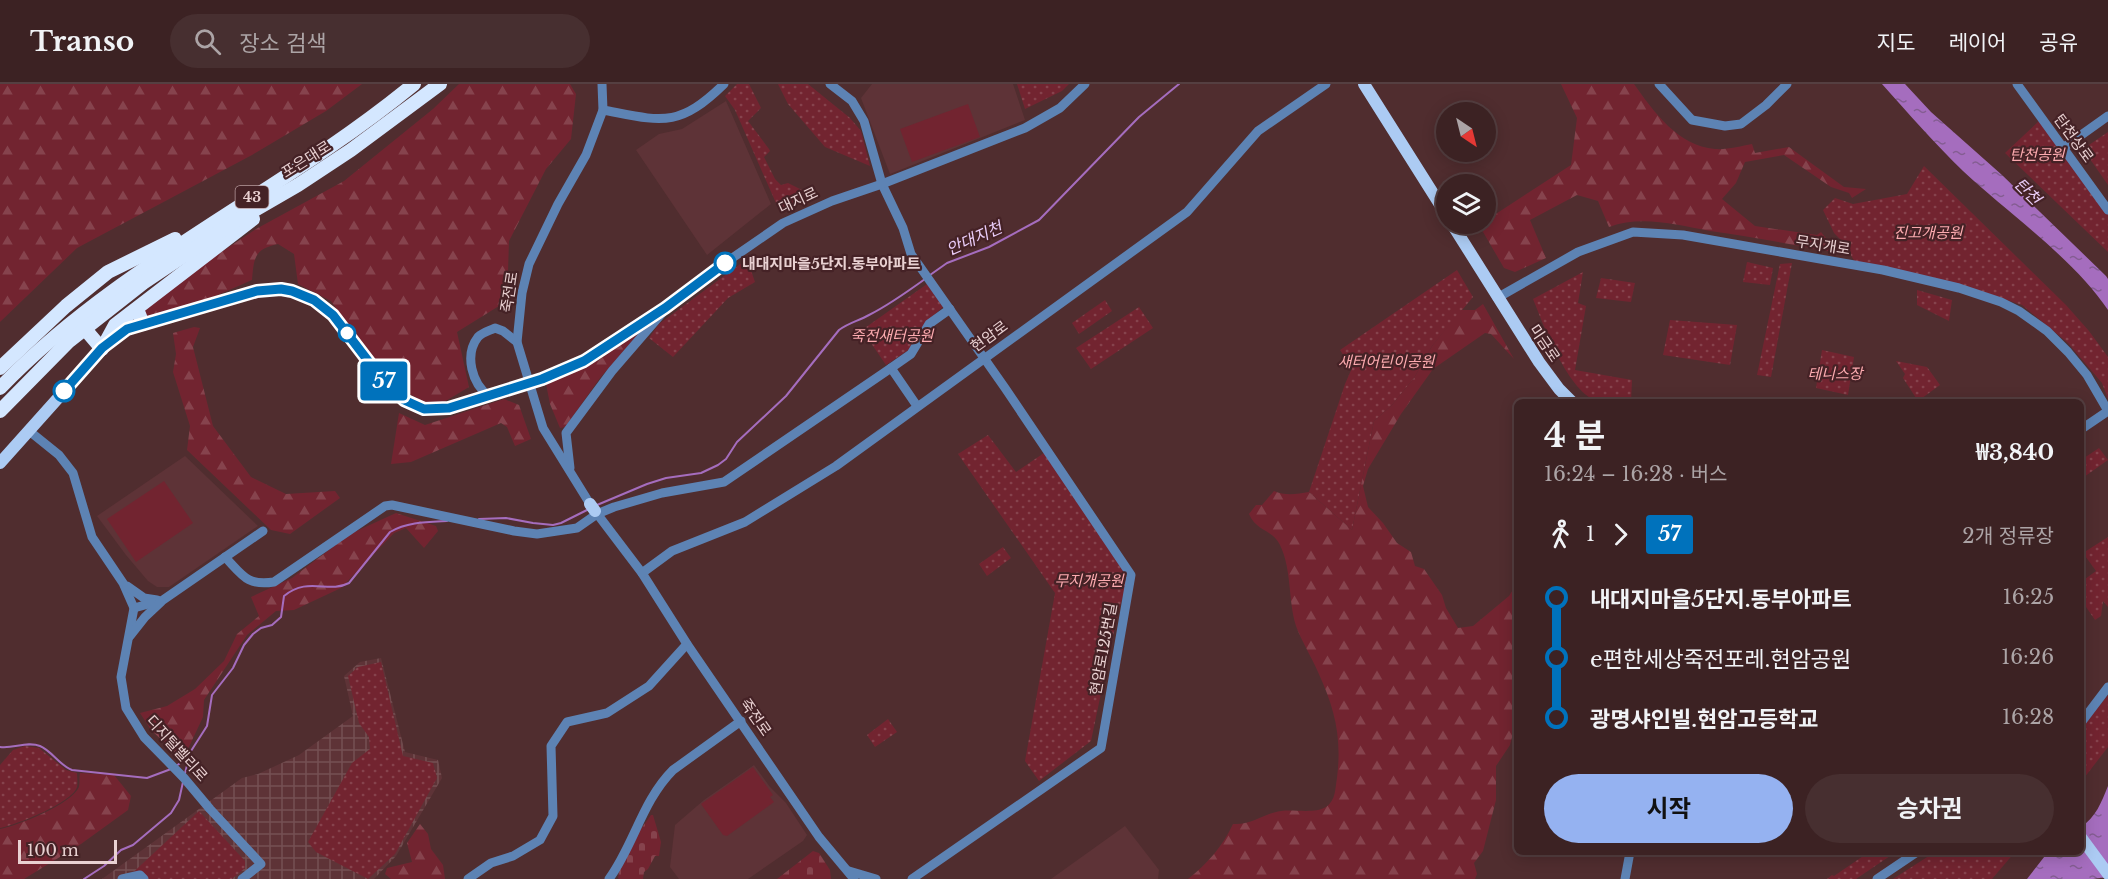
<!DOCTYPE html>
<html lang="ko">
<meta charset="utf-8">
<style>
:root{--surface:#3c2223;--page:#472f30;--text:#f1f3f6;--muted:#aca4a6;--line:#553f41;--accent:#95b2f1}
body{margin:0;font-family:"Libre Baskerville","Noto Sans KR",serif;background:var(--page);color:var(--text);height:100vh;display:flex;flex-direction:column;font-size:22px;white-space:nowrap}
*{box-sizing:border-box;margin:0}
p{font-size:20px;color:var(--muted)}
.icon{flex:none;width:33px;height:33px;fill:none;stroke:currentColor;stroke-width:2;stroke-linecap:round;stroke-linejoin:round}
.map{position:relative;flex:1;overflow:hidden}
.panel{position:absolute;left:1514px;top:315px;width:570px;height:456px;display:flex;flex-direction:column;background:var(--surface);border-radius:9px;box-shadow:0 3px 15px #0003,0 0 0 2px var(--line)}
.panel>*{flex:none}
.badge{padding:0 12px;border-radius:4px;font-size:21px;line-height:39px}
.needle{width:39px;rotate:145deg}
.controls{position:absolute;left:1436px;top:18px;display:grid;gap:12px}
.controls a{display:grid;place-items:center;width:60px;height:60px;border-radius:50%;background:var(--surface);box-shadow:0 3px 15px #0003,0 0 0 2px var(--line);font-size:30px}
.scale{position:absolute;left:18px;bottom:15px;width:99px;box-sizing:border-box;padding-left:6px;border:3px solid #e9d1d2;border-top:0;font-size:16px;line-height:21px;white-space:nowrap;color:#e9d1d2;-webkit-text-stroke:4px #452226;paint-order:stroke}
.map>.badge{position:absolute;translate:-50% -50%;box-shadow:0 0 0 3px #fff}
.legs{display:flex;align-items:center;gap:9px;height:66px;padding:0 30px;font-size:20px}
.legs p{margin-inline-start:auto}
.summary{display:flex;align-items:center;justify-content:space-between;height:102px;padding:0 30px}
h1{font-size:33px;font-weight:700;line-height:45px}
.action{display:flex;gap:12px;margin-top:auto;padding:12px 30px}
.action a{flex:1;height:69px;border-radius:36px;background:var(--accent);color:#111;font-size:24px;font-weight:700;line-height:69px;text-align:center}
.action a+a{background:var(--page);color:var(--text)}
ul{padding:0 30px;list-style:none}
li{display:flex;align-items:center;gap:21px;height:60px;font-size:22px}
li i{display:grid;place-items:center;width:9px;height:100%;margin:0 8px;background:currentColor}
li i::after{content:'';width:15px;height:15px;margin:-8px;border:4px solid;border-radius:50%;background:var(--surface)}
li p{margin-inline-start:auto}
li:first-child i{background:linear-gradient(#0000 50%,currentColor 0)}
li:last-child i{background:linear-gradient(currentColor 50%,#0000 0)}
header{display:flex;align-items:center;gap:36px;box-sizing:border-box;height:84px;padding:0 30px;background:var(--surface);border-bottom:2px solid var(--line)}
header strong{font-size:28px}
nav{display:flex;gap:33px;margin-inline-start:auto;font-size:21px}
.search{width:420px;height:54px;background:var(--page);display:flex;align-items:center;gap:15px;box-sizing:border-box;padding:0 21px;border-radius:33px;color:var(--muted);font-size:22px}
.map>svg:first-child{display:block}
</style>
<header>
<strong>Transo</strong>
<div class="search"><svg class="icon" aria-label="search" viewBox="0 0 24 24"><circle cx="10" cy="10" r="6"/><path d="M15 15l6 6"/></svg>장소 검색</div>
<nav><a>지도</a><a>레이어</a><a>공유</a></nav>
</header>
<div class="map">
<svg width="2108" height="795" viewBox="0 0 2108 795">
<defs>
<pattern id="industrial-grid" width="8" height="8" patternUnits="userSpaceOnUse" patternTransform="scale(1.5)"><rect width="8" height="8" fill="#5e3337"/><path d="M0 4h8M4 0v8" fill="none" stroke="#755053"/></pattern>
<pattern id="green-dots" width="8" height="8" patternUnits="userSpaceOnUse" patternTransform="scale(1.5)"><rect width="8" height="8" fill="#722430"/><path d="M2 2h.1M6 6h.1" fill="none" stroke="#86434d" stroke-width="1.8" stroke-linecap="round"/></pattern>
<pattern id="forest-firs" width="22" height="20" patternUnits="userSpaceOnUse" patternTransform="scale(1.5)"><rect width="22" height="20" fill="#722430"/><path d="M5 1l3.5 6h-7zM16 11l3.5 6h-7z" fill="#86434d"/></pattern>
<pattern id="cemetery-stones" width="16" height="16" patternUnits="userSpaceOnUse" patternTransform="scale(1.5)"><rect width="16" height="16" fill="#722430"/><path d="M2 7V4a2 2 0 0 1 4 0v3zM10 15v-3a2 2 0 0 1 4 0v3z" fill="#86434d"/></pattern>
<pattern id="water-ripples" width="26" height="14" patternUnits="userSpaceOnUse" patternTransform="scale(1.5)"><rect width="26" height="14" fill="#a56dbe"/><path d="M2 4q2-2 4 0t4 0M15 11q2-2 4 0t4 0" fill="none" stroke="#845d92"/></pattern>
</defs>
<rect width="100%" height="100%" fill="#502d2f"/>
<g fill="#5e3337">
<polygon points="872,0 1013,0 1025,36 890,90 861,14"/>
<polygon points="726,17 771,120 707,171 636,66 659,50 682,45"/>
<polygon points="185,372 258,442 169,503 157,503 148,497 126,471 97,432"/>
<polygon points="754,681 770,703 786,719 807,751 803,757 748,795 679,795 670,783 675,741 704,716"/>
<polygon points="1125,742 1159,786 1158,795 1051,795"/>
</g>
<polygon fill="url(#industrial-grid)" points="381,574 405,668 438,676 442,694 396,772 374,795 102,795 242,694 258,690 299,671 353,632 344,592 360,578"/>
<g fill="url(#green-dots)">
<polygon points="737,0 749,0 761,24 748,37 769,65 770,67 764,73 775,95 781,101 788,99 814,112 781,127 779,126 735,26 725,12"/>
<polygon points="778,0 808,0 850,34 861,47 870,82 825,63 788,20"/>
<polygon points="1017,0 1069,0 1062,7 1025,25"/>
<polygon points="2040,36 2108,130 2108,168 2005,69"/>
<polygon points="2108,48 2108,101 2083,65"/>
<polygon points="1924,82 2066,221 2089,247 2108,273 2108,315 2102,299 2068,259 2022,221 1986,209 1855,178 1843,158 1834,149 1823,126 1835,114 1853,120 1907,110"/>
<polygon points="747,175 755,198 728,214 673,273 649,254 659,240"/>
<polygon points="1747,178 1773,184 1770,201 1743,198"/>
<polygon points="1792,179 1771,293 1757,291 1780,180"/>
<polygon points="1457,186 1473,213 1432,262 1414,294 1392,321 1374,337 1352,446 1309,408 1345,300 1352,284 1340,266"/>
<path d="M1583,188L1578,219L1586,222L1575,286L1632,296L1631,318C1621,318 1608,320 1599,318C1568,309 1544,242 1533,215Z"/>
<polygon points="1601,194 1635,199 1631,218 1596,214"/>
<polygon points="927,200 943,223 925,239 910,265 886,281 862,246"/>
<polygon points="1917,206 1952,216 1949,237 1917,221"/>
<polygon points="1105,216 1112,227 1079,250 1072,239"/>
<polygon points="1139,223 1153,244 1091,285 1076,264"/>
<polygon points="1670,236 1737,241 1730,281 1663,271"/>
<polygon points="1822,266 1854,273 1848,311 1816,304"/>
<polygon points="1896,277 1927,283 1940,301 1918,317 1903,294 1905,290"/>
<polygon points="988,351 1016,388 1044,369 1130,491 1118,528 1091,657 1039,697 1025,677 1055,509 958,370"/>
<polygon points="2099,364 2108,376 2084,393 2081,388 2081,376"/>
<polygon points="2108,453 2108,523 2103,517 2101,532 2095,536 2084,520 2081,522 2081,498 2096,487 2083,469"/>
<polygon points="1003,463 1011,474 987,492 979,480"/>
<polygon points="381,578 403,672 433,679 437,694 395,770 368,795 316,768 308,758 352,679 370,665 369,653 359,639 348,592 358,583"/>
<polygon points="2108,611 2108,663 2081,698 2081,645"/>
<polygon points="888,635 897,648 875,663 867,651"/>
<path d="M25,662L39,664L66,686L77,689C77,693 78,699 77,703C72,719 16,741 0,744V681L13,666Z"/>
<polygon points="199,727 245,777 245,784 232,795 126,795"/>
<polygon points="1869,768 1887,768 1890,772 1856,795 1827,795 1832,791 1834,792"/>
<polygon points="1935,768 2015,768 1992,795 1893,795"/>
</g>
<g fill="url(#forest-firs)">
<polygon points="0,0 362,0 326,27 252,71 77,164 0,238"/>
<path d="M459,0H570L576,10L571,55L546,85L509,157L507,217L457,248L469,303L444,318H424L402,306L365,266L331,217L298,200L294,170L278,160C254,165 254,174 252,196L211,214L144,235L141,228L190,189L256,145L344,97L433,25Z"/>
<path d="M1561,0H1634C1654,28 1678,62 1715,65C1727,66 1741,62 1752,60L1755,69L1789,63L1844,103L1866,105L1852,114L1849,109L1831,103L1784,71L1745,78L1736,99L1722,115L1755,142L1817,151L1821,148L1838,169C1795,161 1753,153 1710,147C1676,141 1642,131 1609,143L1598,117L1577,111L1530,136L1546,174L1515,188L1504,184L1479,141L1485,140V137L1571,81L1577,34Z"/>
<path d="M1483,220L1514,275L1491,250L1485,249L1433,285L1401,330L1368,385L1363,402L1368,423L1383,439L1397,459L1411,468L1415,482L1424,485L1442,511L1446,524L1458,544L1473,542L1509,512L1516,501V627L1514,629L1515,642L1510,661L1496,682V716L1483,767L1474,779L1477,790L1475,795H1188C1207,780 1223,762 1233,740C1254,741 1261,730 1281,727C1294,725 1314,730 1326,723C1336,716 1335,705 1337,694C1342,653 1335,625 1318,588C1311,572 1302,558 1296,542C1288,516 1292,486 1280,461C1272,445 1257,448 1249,430L1256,421H1262L1274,407C1285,412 1297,410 1309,408L1352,446L1374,337L1392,321L1414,294L1432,262L1461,226H1475Z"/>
<polygon points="646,241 600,294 565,343 560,344 550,320 546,300 599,276"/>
<polygon points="194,243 200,244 193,263 213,342 251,393 286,410 335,407 340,414 290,450 271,446 187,366 190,342 173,288 176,270 173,249"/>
<polygon points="504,315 519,321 531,355 515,362 507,343 501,339 411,378 391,380 399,329 425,341"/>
<polygon points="396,429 436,442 438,447 424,464 406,444 394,449 341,504 294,526 276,527 247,551 204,616 203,633 188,665 179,672 151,646 140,629 167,622 195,605 224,577 237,550 259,532 251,513 292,494 350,450"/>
<path d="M80,689L114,691L131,712L128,726L81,760L24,795H0V745C17,742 72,720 79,703C80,699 79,693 80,689Z"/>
<polygon points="420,740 428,750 431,765 443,781 445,795 391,795 385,790 387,784 412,778 407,759"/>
</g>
<g fill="url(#cemetery-stones)">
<polygon points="651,731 653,731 661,758 659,772 655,772 648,785 644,788 643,795 619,795 618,794 619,788 638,749"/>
<polygon points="813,767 819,769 830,786 831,795 777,795"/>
</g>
<g fill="#722430">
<polygon points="968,20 980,53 912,78 900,45"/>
<polygon points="164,397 193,439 136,478 107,435"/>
<polygon points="753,683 773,711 770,713 774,718 727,752 723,751 701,720"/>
</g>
<g fill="url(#water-ripples)">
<path d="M1882,0H1905L1931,28L2002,91L2106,192L2108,195V226C2073,174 2009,130 1963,87C1935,60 1908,29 1882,0Z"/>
<path d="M2108,702V793L2093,795H2027L2048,768H2080L2081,743C2096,733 2101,719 2108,702Z"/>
</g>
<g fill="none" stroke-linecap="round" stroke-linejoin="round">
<g stroke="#a56dbe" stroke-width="2">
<polyline points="930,191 947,179 989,163 1039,136 1139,33 1179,0"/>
<path d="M597,421L647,400L666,394L701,389L718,381L726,375L737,358L786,312L839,246C848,239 858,237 869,231C889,221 907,208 925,195"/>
<polyline points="479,435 506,434 533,439 553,441 561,439 589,425"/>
<path d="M0,663C13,665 27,657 40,662C52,667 59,681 72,686L147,694L171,685"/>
<polyline points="176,682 189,673"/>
<path d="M185,689L191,667L207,642L212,611L233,584L244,561L253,550L261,544L272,541L281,533L284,512C308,492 328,510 349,499L390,448C407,438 427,438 447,437"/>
<polyline points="84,795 104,782 121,766 133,761 171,729 179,716 183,698"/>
</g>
<g stroke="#5d83b4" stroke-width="9">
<polyline points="830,0 852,17 864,37 882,100 903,144 911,170 1005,304 1131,491 1101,664 912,795"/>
<polyline points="1659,0 1692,36 1725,42 1741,40 1766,21 1787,0"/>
<polyline points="2017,0 2108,126"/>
<path d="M603,26C661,37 678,45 724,0"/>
<polyline points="2063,64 2108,32"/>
<polyline points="1497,214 1578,168 1633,148 1683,151 1883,186 1959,204 2001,218 2019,227 2047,247 2068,268 2087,291 2108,327"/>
<polyline points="108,259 127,245 257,207 281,205 292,207 314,216 333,231 382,295 404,317 424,325 449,324 542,295 583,277 665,224 712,188 783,139 832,117 882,100 1025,44 1060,24 1085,0"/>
<path d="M489,312C472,300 464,271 478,253C483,248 489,247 495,244L503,247L517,258"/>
<polyline points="917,322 891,284 911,270 929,240 950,225"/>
<polyline points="28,346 59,371 73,389 92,453 123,499 134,524 121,593 126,624 144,653 184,694 210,725 261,780 242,795"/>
<polyline points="2080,346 2108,327"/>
<polyline points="570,384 566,349 612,287 663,228"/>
<polyline points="590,420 543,344 517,258 522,209 529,180 558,120 586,71 603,26 602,0"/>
<polyline points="595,427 642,489 687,560 819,753 854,795"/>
<path d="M225,473C243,492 247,502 274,498L385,422L392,421L514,447L537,450L577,444L597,430L614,423L662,409L724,398L891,284"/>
<polyline points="642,489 672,467 745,438 836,382 1187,128 1258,47 1326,0"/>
<polyline points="127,502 144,514 157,516"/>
<polyline points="134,524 163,516 263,447"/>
<polyline points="130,552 145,533 161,518"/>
<polyline points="2080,640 2108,603"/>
<polyline points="849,787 876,795"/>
<polyline points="122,795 140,791 144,795"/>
<polyline points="468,795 491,779 513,772 540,756 553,732 551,662 567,638 607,629 649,602 687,560"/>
<path d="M609,795C634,761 642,717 673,686L741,637"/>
<polyline points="1625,795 1630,768"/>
<polyline points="1877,795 1917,768"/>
</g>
<g stroke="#accbf3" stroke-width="12">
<polyline points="1364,0 1446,130"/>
<polyline points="1452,140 1539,278 1559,305 1572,318"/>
<polyline points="0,379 102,265"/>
<polyline points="590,420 595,427"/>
<polyline points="2080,752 2108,790"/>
</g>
<g stroke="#d4e7ff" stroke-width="14">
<polyline points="137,225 143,240"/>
<polyline points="79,238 102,265 115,241 253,135"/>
<polyline points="0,284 66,222 108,188 175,155"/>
<path d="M0,304C120,179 282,109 414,0"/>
<polyline points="0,327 68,258 143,199 234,138 298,101 351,66 440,0"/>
</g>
</g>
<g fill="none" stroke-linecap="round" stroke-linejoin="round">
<g stroke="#fff" stroke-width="14">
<polyline id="line-1" points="64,307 102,264 127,245 257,207 281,205 292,207 314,216 333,231 382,295 404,316 424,325 449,324 542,295 584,277 665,224 725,179"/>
</g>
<use href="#line-1" stroke="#0072bc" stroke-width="9"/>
</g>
<g fill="#fff" stroke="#0072bc" stroke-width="3">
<circle cx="725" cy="179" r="10"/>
<circle cx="347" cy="249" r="8"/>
<circle cx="64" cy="307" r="10"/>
</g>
<g text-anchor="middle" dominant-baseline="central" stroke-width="4.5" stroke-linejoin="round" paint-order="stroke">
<rect fill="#452226" stroke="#b89c9e" stroke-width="1.5" x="235.5" y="102" width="33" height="22" rx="4.5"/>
<g font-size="14" font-weight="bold" fill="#e9d1d2">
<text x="252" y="113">43</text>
</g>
<g font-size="15" fill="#e9d1d2" stroke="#452226">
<text transform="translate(2074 54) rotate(54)">탄천상로</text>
<text transform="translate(306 75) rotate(-32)">포은대로</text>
<text transform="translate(798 116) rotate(-25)">대지로</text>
<text transform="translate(1823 161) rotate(9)">무지개로</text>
<text transform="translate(509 208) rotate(-81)">죽전로</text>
<text transform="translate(989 252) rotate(-36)">현암로</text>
<text transform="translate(1545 259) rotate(56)">미금로</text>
<text transform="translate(1103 565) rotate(-80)">현암로125번길</text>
<text transform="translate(756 633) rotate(55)">죽전로</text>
<text transform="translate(177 664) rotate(48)">디지털벨리로</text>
</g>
<g font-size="15" font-style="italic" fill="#fcaaaf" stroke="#452226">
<text x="2037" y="70">탄천공원</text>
<text x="1928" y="148">진고개공원</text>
<text x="892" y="251">죽전새터공원</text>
<text x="1386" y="277">새터어린이공원</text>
<text x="1835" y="289">테니스장</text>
<text x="1089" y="496">무지개공원</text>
</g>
<g font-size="15" font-weight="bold" fill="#e9d1d2" stroke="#452226" text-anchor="start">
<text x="742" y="179">내대지마을5단지.동부아파트</text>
</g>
<g font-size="16" font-style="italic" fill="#eacdf8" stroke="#452226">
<text transform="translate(2028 107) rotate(45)">탄천</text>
<text transform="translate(974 154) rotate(-24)">안대지천</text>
</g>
</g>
</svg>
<div class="controls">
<a><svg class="needle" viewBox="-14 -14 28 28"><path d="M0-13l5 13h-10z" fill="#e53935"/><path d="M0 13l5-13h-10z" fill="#aca4a6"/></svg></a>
<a><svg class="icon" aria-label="layers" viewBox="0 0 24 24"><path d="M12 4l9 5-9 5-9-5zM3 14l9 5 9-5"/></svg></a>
</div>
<div class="scale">100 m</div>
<b class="badge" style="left:384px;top:297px;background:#0072bc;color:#fff">57</b>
<section class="panel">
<div class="summary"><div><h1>4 분</h1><p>16:24 – 16:28 · 버스</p></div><b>₩3,840</b></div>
<div class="legs"><svg class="icon" aria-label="walk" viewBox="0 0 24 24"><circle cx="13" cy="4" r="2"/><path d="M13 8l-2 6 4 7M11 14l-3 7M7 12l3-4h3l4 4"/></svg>1<svg class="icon" aria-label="forward" viewBox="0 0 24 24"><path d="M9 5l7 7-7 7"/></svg><b class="badge" style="background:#0072bc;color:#fff">57</b><p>2개 정류장</p></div>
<ul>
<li><i style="color:#0072bc"></i><b>내대지마을5단지.동부아파트</b><p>16:25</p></li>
<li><i style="color:#0072bc"></i><span>e편한세상죽전포레.현암공원</span><p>16:26</p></li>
<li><i style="color:#0072bc"></i><b>광명샤인빌.현암고등학교</b><p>16:28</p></li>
</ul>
<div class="action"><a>시작</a><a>승차권</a></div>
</section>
</div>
